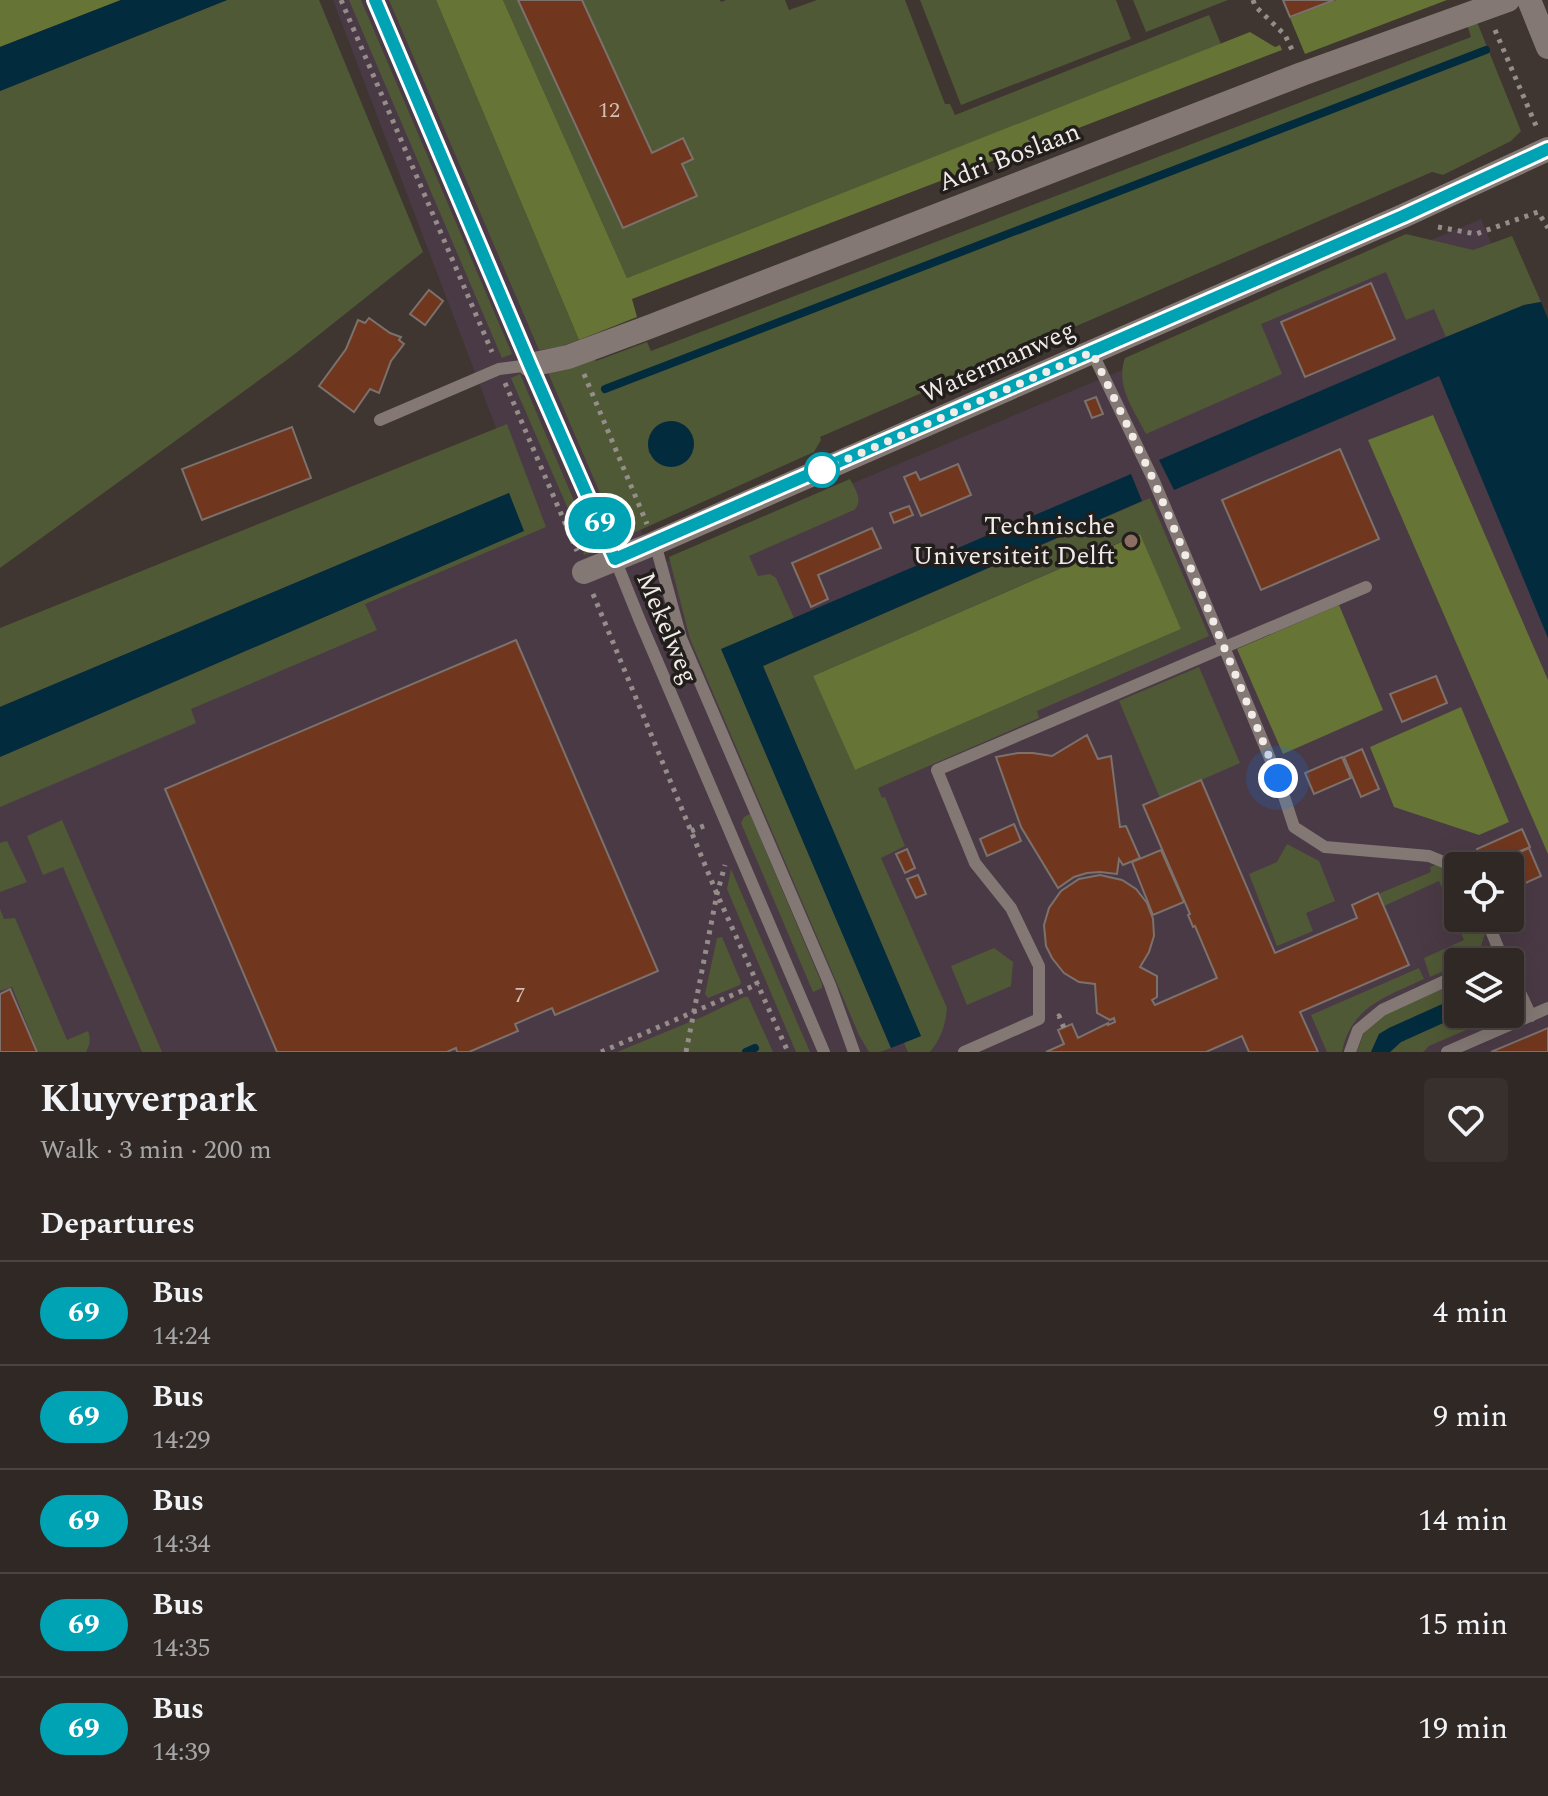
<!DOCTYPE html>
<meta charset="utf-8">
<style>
:root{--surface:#2f2825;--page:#37302d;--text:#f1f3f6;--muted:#a7a6a7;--line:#4a4442}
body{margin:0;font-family:Spectral,serif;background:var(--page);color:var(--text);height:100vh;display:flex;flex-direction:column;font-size:30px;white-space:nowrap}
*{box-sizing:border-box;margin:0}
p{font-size:26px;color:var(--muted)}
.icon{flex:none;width:44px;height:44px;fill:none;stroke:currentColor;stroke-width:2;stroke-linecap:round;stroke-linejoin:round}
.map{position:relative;height:1052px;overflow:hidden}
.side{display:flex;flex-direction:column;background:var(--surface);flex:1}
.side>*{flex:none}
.badge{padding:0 16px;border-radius:26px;font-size:28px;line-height:52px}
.fabs{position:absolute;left:1444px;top:852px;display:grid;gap:16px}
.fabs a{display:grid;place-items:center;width:80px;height:80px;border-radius:8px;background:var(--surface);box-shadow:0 8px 32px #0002,0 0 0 2px var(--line);font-size:40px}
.you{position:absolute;width:40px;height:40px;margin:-20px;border:6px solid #fff;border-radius:50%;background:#1a73e8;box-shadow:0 0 0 12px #1a73e833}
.map>.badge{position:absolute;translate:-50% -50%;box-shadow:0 0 0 4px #fff}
h2{padding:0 40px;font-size:30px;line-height:72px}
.round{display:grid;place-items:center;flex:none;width:84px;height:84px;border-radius:8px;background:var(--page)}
.summary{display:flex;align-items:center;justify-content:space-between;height:136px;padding:0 40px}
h1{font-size:38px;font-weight:700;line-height:60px}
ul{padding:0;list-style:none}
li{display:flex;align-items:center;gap:24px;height:104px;padding:0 40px;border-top:2px solid var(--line)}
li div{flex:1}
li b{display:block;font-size:30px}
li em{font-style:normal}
li .badge{min-width:88px;font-weight:700;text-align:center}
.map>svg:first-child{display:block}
</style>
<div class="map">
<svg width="1548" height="1052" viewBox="0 0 1548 1052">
<rect width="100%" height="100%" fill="#3f3531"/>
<path fill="#4a3a45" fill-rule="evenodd" d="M333,0H424L656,566L1481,219L1548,374V1052H0V741L530,517ZM1458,866H1510V918H1458ZM1458,962H1510V1014H1458Z"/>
<g fill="#505935" fill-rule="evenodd">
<polygon points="227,0 319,0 423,252 291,357 0,568 0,91"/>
<polygon points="349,0 361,0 512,354 502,358"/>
<polygon points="389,0 436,0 579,340 559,347 539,350"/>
<polygon points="503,0 720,0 721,2 726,0 785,0 789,10 817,0 905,0 945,104 950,104 955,115 1209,15 1221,44 627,278"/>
<polygon points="920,0 1116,0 1131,39 961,105"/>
<polygon points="1133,0 1228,0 1146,32"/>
<path d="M1475,17L1521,131L1511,141L1443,175L1432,172L820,437L821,440L814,452L620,539L546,368L593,355L596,361L647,342L651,351L1471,37L1466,21ZM672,421L678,422L693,438V450L649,453C646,436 655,424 672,421Z"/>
<path d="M1406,234L1473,250L1512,236L1541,302L1524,305L1446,337L1434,309L1406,320L1386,272L1261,324L1282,374L1146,434C1134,410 1115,386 1125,358Z"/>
<polygon points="520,374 595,550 584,555 579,534 511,378"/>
<polygon points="507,424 546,527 365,604 377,630 191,709 196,723 0,807 0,757 523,531 509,493 0,707 0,628"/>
<path d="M850,479C855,489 864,501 854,510L749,556L758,576L770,574L776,578L794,618L722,650L891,1048L880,1052H869L859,1035L690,639L669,557Z"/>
<path d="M1150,498L1209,636L1037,711L1039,718L878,788L882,798L885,797L905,846L881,858L947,1008C945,1026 942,1037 930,1052H908L904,1043L921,1036L763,666ZM1139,534L1181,629L855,770L813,676Z"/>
<polygon points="1199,667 1240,763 1160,798 1119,701"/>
<polygon points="750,814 822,984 822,988 813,992 741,823 744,817"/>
<polygon points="62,820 162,1052 142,1052 63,867 43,875 27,836"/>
<polygon points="7,841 27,882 0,892 0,843"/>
<polygon points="1287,844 1319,861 1335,901 1306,913 1313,931 1277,946 1249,874 1277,862"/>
<polygon points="1436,865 1458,873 1458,918 1478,918 1485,934 1477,958 1466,962 1458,962 1458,965 1430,977 1424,958 1464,940 1439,881 1384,906 1378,894 1431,872 1430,867"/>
<polygon points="731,869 810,1052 796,1052 727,889"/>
<path d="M0,909L4,919L15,918L67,1040L88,1031C91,1039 90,1044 86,1052H38L12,987L0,991Z"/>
<polygon points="722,937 741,982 740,985 708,998 705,994 717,938"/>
<polygon points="994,948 1013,962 1011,986 967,1005 951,966"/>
<path d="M1419,968L1424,979C1386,997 1351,1006 1342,1052H1327L1311,1015Z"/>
<polygon points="1458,981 1458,997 1389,1028 1379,1034 1371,1052 1357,1052 1364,1032 1376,1018"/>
<polygon points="744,997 748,997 749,999 773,1052 617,1052 702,1017"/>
<polygon points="1463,1014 1503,1014 1429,1046 1423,1052 1390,1052 1401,1042"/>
</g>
<g fill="#667436">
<polygon points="0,0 121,0 0,47"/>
<polygon points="436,0 503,0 627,278 1250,32 1275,47 1280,45 1282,50 632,299 637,317 579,340"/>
<polygon points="1336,0 1447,0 1305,54 1290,18"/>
<polygon points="1433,415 1548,680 1548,854 1368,440"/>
<polygon points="1140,534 1181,629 855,770 813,676"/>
<polygon points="1339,605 1383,710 1283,754 1237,649"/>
<polygon points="1461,707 1509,822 1479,835 1394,807 1370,747"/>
</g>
<g fill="#022c3d">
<polygon points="121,0 227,0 0,91 0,47"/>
<polygon points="1541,302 1548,319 1548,638 1439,376 1174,490 1159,460 1446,337 1524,305"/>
<circle cx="671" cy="444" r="23"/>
<polygon points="1131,474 1142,501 763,666 921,1036 891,1048 721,649"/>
<polygon points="509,493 524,531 0,757 0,707"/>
<polygon points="1458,997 1458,1014 1463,1014 1401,1042 1390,1052 1371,1052 1379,1034 1389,1028"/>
</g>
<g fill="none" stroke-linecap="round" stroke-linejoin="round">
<g stroke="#022c3d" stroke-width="8">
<polyline points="605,389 1486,50"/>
<polyline points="746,1052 755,1048"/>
</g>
</g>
<g fill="#70371e" stroke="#7c716c" stroke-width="2">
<polygon points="518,0 582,0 652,153 683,138 693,159 682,164 697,196 623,228"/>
<polygon points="1283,0 1334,0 1290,17"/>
<polygon points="1371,283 1395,339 1305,377 1281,322"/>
<polygon points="429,290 443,301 425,325 410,314"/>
<polygon points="369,318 390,333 401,337 399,340 404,344 391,361 379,393 370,389 354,412 319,386 346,349 358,320 365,323"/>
<polygon points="1096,397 1103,414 1092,418 1085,401"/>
<polygon points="292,427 311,478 202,520 182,469"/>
<polygon points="1340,449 1379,539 1261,590 1222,500"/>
<polygon points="958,464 971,495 921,516 904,477 916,472 920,480"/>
<polygon points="909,506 913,515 894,523 890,513"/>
<polygon points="872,528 881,548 818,575 828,599 811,607 792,563"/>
<polygon points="516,640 658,971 555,1015 552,1008 515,1024 518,1031 469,1052 457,1052 456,1048 447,1052 277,1052 165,789"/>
<polygon points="1436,676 1447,703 1402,722 1390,694"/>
<polygon points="1087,735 1098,759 1111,756 1120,827 1126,826 1140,858 1123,865 1119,859 1117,874 1100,872 1087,873 1074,877 1058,888 1021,827 996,757 1018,753 1033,753 1052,756"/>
<polygon points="1362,749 1379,789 1361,797 1344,757"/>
<polygon points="1342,757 1351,778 1314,794 1305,773"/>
<polygon points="1201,780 1275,953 1357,918 1352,905 1378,893 1409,965 1300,1012 1318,1052 1249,1052 1242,1036 1206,1052 1046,1052 1064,1044 1058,1030 1072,1024 1078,1038 1108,1023 1108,1025 1115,1022 1114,1018 1110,1020 1097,1013 1095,984 1079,982 1064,973 1052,958 1046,946 1044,925 1049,908 1061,891 1079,879 1100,875 1122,880 1136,889 1147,903 1153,919 1154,936 1149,952 1140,967 1157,976 1157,997 1152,1000 1155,1005 1217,978 1195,926 1193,927 1188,915 1190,914 1143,805"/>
<polygon points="1014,824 1021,841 987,856 980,839"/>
<polygon points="1522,829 1530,847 1484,866 1477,849"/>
<polygon points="1529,848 1541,876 1510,890 1510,866 1488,866"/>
<polygon points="907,849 915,868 905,873 896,854"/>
<polygon points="1161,850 1184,902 1153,915 1132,862"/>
<polygon points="918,875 926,894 916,898 907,879"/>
<polygon points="10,989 37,1052 0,1052 0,994"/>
<polygon points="1548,1028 1548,1052 1491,1052"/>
</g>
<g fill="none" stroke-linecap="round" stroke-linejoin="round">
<g stroke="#958d89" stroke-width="5" stroke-dasharray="4 6" stroke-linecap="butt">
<polyline points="341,0 492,352"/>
<polyline points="1253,0 1255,6 1285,35 1293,52"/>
<polyline points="1495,30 1537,128"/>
<polyline points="1438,227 1476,234 1538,212 1548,228"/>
<polyline points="584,374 647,524"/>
<polyline points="505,383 577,551"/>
<polyline points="593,594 717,894 788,1052"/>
<polyline points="691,831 709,824"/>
<polyline points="1058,1017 1059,1016 1064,1028"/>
<polyline points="601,1052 758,984"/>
<polyline points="686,1052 717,894 725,865"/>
</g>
<g stroke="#837873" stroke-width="12">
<polyline points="375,0 530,365 615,559 640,621 824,1052"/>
<polyline points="1092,352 1154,481 1224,647 1278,778 1294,827 1325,847 1429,856 1458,868"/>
<polyline points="380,420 499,369 530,365"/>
<polyline points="655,543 681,638 830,985 854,1052"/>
<polyline points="1485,962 1501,955 1486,918"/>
<polyline points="1510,971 1531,1016"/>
<polyline points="964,1052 1039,1019 1039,966 1011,908 975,863 937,770 1366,587"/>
<polyline points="1350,1052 1358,1030 1382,1010 1458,975"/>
<polyline points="1447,1052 1548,1008"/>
</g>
<g stroke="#837873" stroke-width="24">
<polyline points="530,365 568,357 649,327 1302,74 1508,0"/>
<polyline points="584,572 655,543 1403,216 1548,149"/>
</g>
<polyline stroke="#837873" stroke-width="24" points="1529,0 1548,47"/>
</g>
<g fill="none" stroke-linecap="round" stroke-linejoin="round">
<g stroke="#fff" stroke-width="18">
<polyline id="line" points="375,0 530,365 615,559 1403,216 1548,149"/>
</g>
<use href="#line" stroke="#00a3b4" stroke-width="12"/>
<polyline stroke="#f2ece9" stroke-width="8" stroke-dasharray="0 14.4" points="822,470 1092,352 1154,481 1224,647 1278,778"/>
</g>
<circle fill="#fff" stroke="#00a3b4" stroke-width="4" cx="822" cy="470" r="16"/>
<circle fill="#8d6e63" stroke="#221e1c" stroke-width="3" cx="1131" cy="541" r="8"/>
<g text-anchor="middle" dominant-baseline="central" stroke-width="7" stroke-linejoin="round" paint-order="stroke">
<g font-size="22" fill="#d2bfb6">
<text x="609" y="110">12</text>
<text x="520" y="995">7</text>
</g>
<g font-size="26" fill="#f2ece9" stroke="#221e1c">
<text transform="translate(1009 157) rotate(-21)">Adri Boslaan</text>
<text transform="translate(998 362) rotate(-24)">Watermanweg</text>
<text transform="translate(667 628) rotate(67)">Mekelweg</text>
</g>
<g font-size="26" fill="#f2ece9" stroke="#221e1c" text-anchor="end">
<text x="1115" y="526">Technische<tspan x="1115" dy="30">Universiteit Delft</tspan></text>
</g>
</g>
</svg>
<div class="fabs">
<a><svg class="icon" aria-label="locate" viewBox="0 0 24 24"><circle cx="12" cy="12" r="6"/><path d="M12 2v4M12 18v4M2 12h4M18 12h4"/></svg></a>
<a><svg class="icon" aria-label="layers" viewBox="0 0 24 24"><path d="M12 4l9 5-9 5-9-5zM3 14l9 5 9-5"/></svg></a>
</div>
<div class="you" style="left:1278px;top:778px"></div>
<b class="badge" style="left:600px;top:523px;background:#00a3b4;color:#fff">69</b>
</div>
<section class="side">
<div class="summary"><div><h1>Kluyverpark</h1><p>Walk · 3 min · 200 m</p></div><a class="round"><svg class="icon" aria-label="heart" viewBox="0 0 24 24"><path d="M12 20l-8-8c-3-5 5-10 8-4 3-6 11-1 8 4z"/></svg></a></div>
<h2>Departures</h2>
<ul>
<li><span class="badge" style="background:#00a3b4;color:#fff">69</span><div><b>Bus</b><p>14:24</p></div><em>4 min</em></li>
<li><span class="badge" style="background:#00a3b4;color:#fff">69</span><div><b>Bus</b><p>14:29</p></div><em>9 min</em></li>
<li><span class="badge" style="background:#00a3b4;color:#fff">69</span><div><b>Bus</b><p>14:34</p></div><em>14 min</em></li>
<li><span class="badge" style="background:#00a3b4;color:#fff">69</span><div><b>Bus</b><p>14:35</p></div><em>15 min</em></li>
<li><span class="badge" style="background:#00a3b4;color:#fff">69</span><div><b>Bus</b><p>14:39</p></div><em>19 min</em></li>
</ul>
</section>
